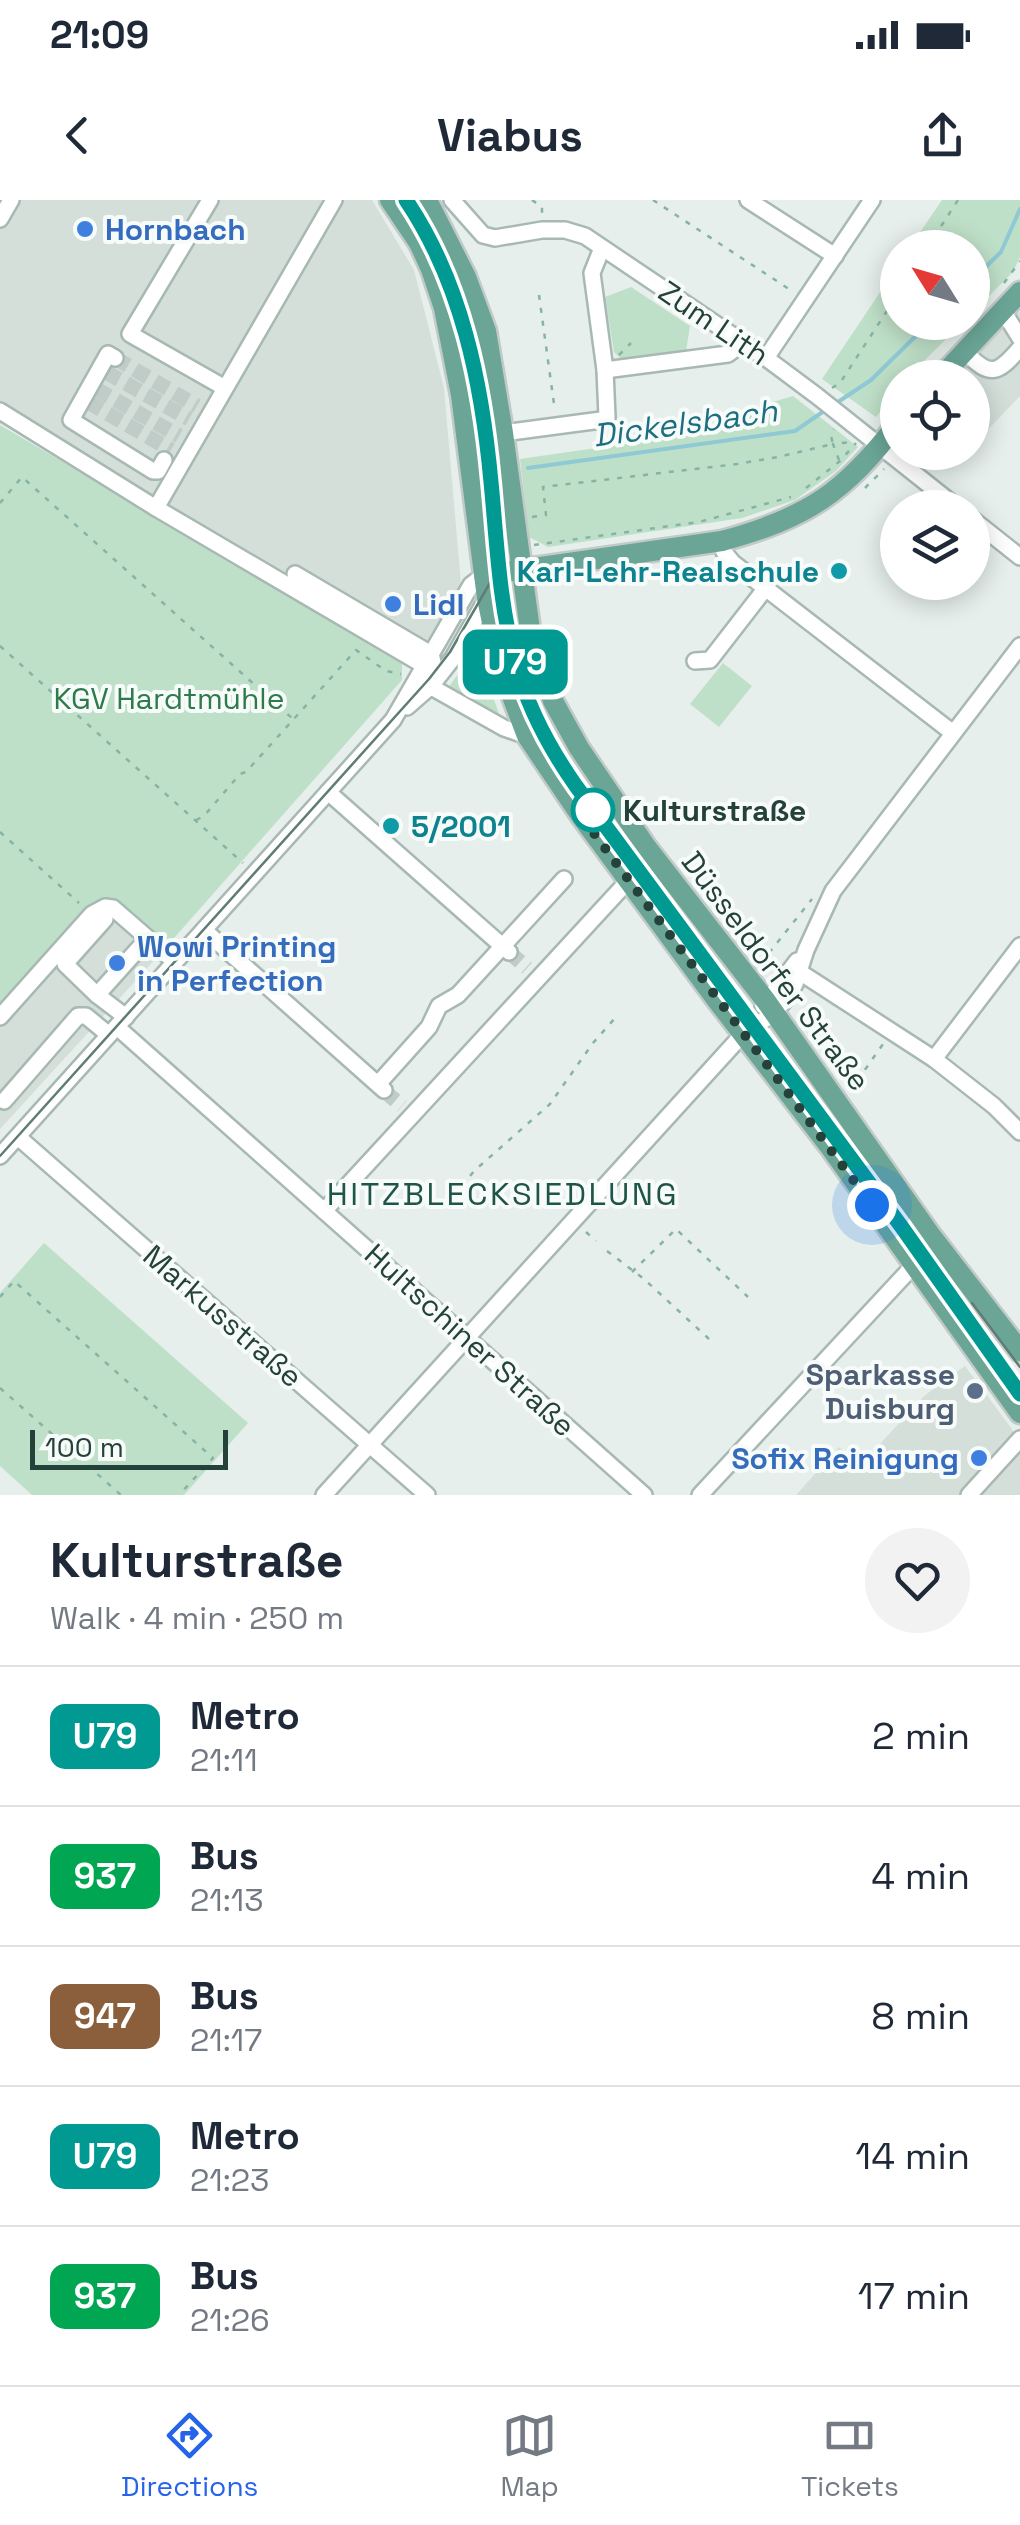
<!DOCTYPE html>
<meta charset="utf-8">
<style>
:root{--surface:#fff;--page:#f2f2f3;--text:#1f2937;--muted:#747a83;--line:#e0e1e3;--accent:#2563eb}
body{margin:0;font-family:"Space Grotesk",sans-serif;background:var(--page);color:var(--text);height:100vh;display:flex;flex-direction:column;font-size:38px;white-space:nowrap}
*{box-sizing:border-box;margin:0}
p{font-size:32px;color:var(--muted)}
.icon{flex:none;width:55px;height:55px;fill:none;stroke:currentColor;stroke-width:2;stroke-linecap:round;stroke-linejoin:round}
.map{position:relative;height:1295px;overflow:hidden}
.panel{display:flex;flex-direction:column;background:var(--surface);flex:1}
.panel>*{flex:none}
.badge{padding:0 20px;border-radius:15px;font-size:35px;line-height:65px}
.needle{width:65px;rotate:307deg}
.fabs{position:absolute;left:880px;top:30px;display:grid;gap:20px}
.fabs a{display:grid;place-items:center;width:110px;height:110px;border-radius:50%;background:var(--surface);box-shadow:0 5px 25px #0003;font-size:50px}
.scale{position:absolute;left:30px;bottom:25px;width:198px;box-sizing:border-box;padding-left:10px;border:5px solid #24423a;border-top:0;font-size:28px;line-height:35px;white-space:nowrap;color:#24423a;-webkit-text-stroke:8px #f7fbf9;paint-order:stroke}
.you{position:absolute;width:50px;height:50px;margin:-25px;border:8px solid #fff;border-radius:50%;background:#1a73e8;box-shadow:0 0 0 15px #1a73e833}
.map>.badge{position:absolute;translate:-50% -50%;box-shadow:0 0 0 5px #fff}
.round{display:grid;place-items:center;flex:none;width:105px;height:105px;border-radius:52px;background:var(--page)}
.overview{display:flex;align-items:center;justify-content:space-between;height:170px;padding:0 50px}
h1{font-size:48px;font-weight:600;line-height:75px}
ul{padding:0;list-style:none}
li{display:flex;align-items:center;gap:30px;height:140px;padding:0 50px;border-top:2px solid var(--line)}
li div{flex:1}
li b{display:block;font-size:38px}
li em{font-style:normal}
li .badge{min-width:110px;font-weight:700;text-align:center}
.status{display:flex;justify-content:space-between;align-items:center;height:70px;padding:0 50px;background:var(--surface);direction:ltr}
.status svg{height:28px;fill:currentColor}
header{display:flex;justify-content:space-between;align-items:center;height:130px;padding:0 50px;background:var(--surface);font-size:45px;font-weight:600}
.menu{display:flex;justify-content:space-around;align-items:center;height:140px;border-top:2px solid var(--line);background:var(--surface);font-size:28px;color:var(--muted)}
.menu a{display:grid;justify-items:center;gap:5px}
.menu .selected{color:var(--accent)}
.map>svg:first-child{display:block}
</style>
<div class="status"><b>21:09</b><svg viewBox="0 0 49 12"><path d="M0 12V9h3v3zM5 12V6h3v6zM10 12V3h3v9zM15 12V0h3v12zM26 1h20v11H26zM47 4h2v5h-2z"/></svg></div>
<header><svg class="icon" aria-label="back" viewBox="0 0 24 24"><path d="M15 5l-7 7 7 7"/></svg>Viabus<svg class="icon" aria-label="share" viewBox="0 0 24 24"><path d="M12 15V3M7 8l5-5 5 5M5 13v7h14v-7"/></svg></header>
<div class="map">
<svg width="1020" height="1295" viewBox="0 0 1020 1295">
<rect width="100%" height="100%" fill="#e6efeb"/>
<g fill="#d4dfda">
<polygon points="0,0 372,0 414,70 444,188 461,384 419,455 266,380 0,223"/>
<polygon points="1008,105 1020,113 1020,196 980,238 973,232 972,178 940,178"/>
<polygon points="107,711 160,754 0,929 0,820"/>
<polygon points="965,1166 1020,1240 1020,1295 796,1295 839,1247 859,1267 924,1196"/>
</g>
<g fill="#bfe0c8">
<polygon points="942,0 1020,0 1020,57 1013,72 973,112 972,48 910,47"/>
<polygon points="897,67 898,122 962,123 908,177 898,178 897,190 876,217 822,179"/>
<polygon points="631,87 690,126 686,151 622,160 614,152 605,97"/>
<polygon points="793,196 858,247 836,271 795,300 742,318 548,347 529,337 520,259 734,228 733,214"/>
<polygon points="0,225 402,461 402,480 160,754 108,711 0,820"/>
<polygon points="478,456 501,519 452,490 450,485 471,457"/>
<polygon points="723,463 752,486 719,527 690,504"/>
<polygon points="44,1043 248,1223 184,1295 32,1295 0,1266 0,1093"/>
</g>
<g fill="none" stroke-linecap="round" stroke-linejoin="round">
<g stroke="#8ec9d4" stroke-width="4">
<polyline points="972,80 1001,52 1020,9"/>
<polyline points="835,204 871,180 930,122"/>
<polyline points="528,268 795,231 827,209"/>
</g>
<g stroke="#bfccc8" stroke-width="15" stroke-dasharray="15 8" stroke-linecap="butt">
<polyline points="115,158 197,206"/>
<polyline points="106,172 189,219"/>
<polyline points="96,189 179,236"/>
<polyline points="88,202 171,250"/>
<polyline points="509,752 527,768"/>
<polyline points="384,891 402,906"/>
</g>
<g stroke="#a8b8b2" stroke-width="20">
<g id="minor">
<polyline points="210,0 130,134 225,188"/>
<polyline points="334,0 156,308 425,466 431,486 435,489 504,528 527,536"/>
<polyline points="452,0 483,35 495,38 542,30 565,30 585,36 766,158 817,196 958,308"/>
<polyline points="748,0 835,56"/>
<polyline points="0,19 11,0"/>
<polyline points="1003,111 1020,138"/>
<path d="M965,152C990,177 997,175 1020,148"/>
<polyline points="115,158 108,154 71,220 153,271 158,271 164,260"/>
<polyline points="766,158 872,0"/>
<polyline points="605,170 728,154 743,143"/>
<polyline points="0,211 156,308"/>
<polyline points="503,233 601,220 607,217 605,170 592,73 602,48"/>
<polyline points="972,319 1020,357"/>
<polyline points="722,341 724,352 733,363 953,533"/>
<polyline points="295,374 431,454 433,462"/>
<polyline points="695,461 710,460 765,389"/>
<polyline points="407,507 431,486 453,458 487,398"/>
<polyline points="328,592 509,752"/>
<polyline points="105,719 65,764 97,795 126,817"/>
<polyline points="204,730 384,890"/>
<polyline points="795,769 934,859 994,906 1020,932"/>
<polyline points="97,795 140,747"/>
<polyline points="763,806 797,761"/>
<polyline points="0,817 92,714 105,707 113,708 175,762"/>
<polyline points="117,827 644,1295"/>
<polyline points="934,859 1020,746"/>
<polyline points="378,884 429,827 439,806 458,795 564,679"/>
<polyline points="4,901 78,816 86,816 109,835"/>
<polyline points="18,937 427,1295"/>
<polyline points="0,956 393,520 471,385 484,375"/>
<polyline points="324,1011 628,681"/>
<polyline points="324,1295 743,834 774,813 785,800 795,784 806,750 833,691 1020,446"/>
<polyline points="700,1295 915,1064"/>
<polyline points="969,1295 1020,1239"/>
</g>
</g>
<g stroke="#c2cac8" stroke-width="25">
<g id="major">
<polyline points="390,0 419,43 431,69 444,108 461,195 487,398 501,467 527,536 581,616 716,799 830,947 1020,1213"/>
<polyline points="427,0 466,77 486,131 503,233 530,430 553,501 579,548 647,648 766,801 929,1033 1020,1151"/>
<polyline points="940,178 1020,92"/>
<path d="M484,375L722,341C807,318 844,293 898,223"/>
</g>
</g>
<g stroke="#86b3a5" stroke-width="2.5" stroke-dasharray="5 8" stroke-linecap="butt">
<polyline points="532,0 542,7 542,14"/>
<polyline points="653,0 792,91"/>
<polyline points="927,48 958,0"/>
<polyline points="1004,83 1020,61"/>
<polyline points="539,95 554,204"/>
<polyline points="619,155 631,143"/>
<polyline points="916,178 929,164"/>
<polyline points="832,188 840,183 898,94"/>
<polyline points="891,207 898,200"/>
<polyline points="839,260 833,244 853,242"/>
<polyline points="806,288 840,261 856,243"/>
<polyline points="865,288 884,269"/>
<polyline points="0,303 22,277 293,519"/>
<polyline points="532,317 546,315 543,287 737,264 778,257 833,244 831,236 834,229"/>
<polyline points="534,345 699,322 791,297"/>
<polyline points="0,446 243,663"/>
<polyline points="196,620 204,616 240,574 246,572 356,450 386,471 401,474"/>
<polyline points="0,632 79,703"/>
<polyline points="761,763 812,699"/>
<polyline points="850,891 883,844"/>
<polyline points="462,986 474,971 550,904 593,843 616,817"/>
<polyline points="586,1032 596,1041"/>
<polyline points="607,1051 644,1079 709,1139"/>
<polyline points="632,1072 676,1029 748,1097"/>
<polyline points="0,1097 14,1081 213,1258 179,1295"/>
<polyline points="1008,1163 1020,1179"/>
<polyline points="0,1188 121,1295"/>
</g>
<use href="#minor" stroke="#fff" stroke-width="15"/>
<use href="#major" stroke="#6aa596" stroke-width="20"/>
<g stroke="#5f7d75" stroke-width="2.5">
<path d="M406,0C464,84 483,190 492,290C497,348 500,407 516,463C528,508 550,549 576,586L901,1026L1020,1194"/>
<polyline points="0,956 429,479 450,452 498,369"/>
<polyline points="972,1103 1020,1167"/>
</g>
</g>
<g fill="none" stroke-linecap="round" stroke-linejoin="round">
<g stroke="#fff" stroke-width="22">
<path id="line" d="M406,0C462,83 482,184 491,282C497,343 499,404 516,464C528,508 550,549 576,586L901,1026L1020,1194"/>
</g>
<use href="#line" stroke="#009a93" stroke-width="15"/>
<polyline stroke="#24423a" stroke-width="10" stroke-dasharray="0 18" points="593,610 581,616 872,1005"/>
</g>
<g fill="#3f7fe0" stroke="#f7fbf9" stroke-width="4">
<circle cx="85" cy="29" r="10"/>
<circle cx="393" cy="404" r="10"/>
<circle cx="117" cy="763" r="10"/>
<circle cx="979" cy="1258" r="10"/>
</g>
<g fill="#0f9aa8" stroke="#f7fbf9" stroke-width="4">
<circle cx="839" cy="371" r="10"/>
<circle cx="391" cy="626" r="10"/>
</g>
<circle fill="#fff" stroke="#009a93" stroke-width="5" cx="593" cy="610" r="20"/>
<circle fill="#5c6f8a" stroke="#f7fbf9" stroke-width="4" cx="975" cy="1191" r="10"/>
<g text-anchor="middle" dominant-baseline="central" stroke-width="8" stroke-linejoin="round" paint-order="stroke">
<g font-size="30" font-weight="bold" fill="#366cbe" stroke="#f7fbf9" text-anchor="start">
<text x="105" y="29">Hornbach</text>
<text x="413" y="404">Lidl</text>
<text x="137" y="746">Wowi Printing<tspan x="137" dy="34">in Perfection</tspan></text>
<text x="959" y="1258" text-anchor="end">Sofix Reinigung</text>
</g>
<g font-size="30" fill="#24423a" stroke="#f7fbf9">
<text transform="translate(714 123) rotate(34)">Zum Lith</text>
<text transform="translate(776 771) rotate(53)">Düsseldorfer Straße</text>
<text transform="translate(223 1116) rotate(41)">Markusstraße</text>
<text transform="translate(470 1140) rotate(42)">Hultschiner Straße</text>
</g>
<g font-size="30" font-weight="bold" fill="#0d838f" stroke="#f7fbf9" text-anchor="end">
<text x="819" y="371">Karl-Lehr-Realschule</text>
<text x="411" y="626" text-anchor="start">5/2001</text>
</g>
<g font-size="30" fill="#2d7a4b" stroke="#f7fbf9">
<text x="169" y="498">KGV Hardtmühle</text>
</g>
<g font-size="30" font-weight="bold" fill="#24423a" stroke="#f7fbf9" text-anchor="start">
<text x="623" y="610">Kulturstraße</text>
</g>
<g font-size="30" font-weight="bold" fill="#4e5e75" stroke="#f7fbf9" text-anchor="end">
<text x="955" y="1174">Sparkasse<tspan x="955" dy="34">Duisburg</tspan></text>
</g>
<g font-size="32" font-style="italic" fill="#1c6f80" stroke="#f7fbf9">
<text transform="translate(685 223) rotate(-8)">Dickelsbach</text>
</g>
<g font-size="32" letter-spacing="2.5" fill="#1f5548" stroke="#f7fbf9">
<text x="503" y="994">HITZBLECKSIEDLUNG</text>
</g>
</g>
</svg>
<div class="fabs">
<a><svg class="needle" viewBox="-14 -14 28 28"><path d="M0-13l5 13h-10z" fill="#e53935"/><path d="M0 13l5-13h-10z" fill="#747a83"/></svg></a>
<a><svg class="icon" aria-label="locate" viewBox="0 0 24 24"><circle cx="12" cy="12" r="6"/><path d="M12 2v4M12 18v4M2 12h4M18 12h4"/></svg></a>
<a><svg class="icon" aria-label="layers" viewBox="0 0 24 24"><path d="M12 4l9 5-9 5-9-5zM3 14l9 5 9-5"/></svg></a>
</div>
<div class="scale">100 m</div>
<div class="you" style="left:872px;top:1005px"></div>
<b class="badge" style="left:515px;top:462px;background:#009a93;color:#fff">U79</b>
</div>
<section class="panel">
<div class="overview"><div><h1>Kulturstraße</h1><p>Walk · 4 min · 250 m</p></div><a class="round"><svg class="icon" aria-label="heart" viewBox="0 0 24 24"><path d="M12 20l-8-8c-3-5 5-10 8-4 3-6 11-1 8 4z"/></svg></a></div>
<ul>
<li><span class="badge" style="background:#009a93;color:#fff">U79</span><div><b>Metro</b><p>21:11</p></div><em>2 min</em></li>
<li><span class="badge" style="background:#00a651;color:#fff">937</span><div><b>Bus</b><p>21:13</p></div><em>4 min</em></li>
<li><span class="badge" style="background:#8b5e3c;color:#fff">947</span><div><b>Bus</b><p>21:17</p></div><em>8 min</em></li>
<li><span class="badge" style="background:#009a93;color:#fff">U79</span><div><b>Metro</b><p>21:23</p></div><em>14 min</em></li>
<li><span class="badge" style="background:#00a651;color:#fff">937</span><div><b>Bus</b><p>21:26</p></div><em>17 min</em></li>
</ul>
</section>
<nav class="menu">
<a class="selected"><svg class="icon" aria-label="directions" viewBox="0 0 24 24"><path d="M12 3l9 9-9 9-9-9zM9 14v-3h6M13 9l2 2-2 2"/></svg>Directions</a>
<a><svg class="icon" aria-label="map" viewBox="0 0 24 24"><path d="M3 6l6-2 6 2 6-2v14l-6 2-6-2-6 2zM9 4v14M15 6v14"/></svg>Map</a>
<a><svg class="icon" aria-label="tickets" viewBox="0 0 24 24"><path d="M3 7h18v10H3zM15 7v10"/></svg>Tickets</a>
</nav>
